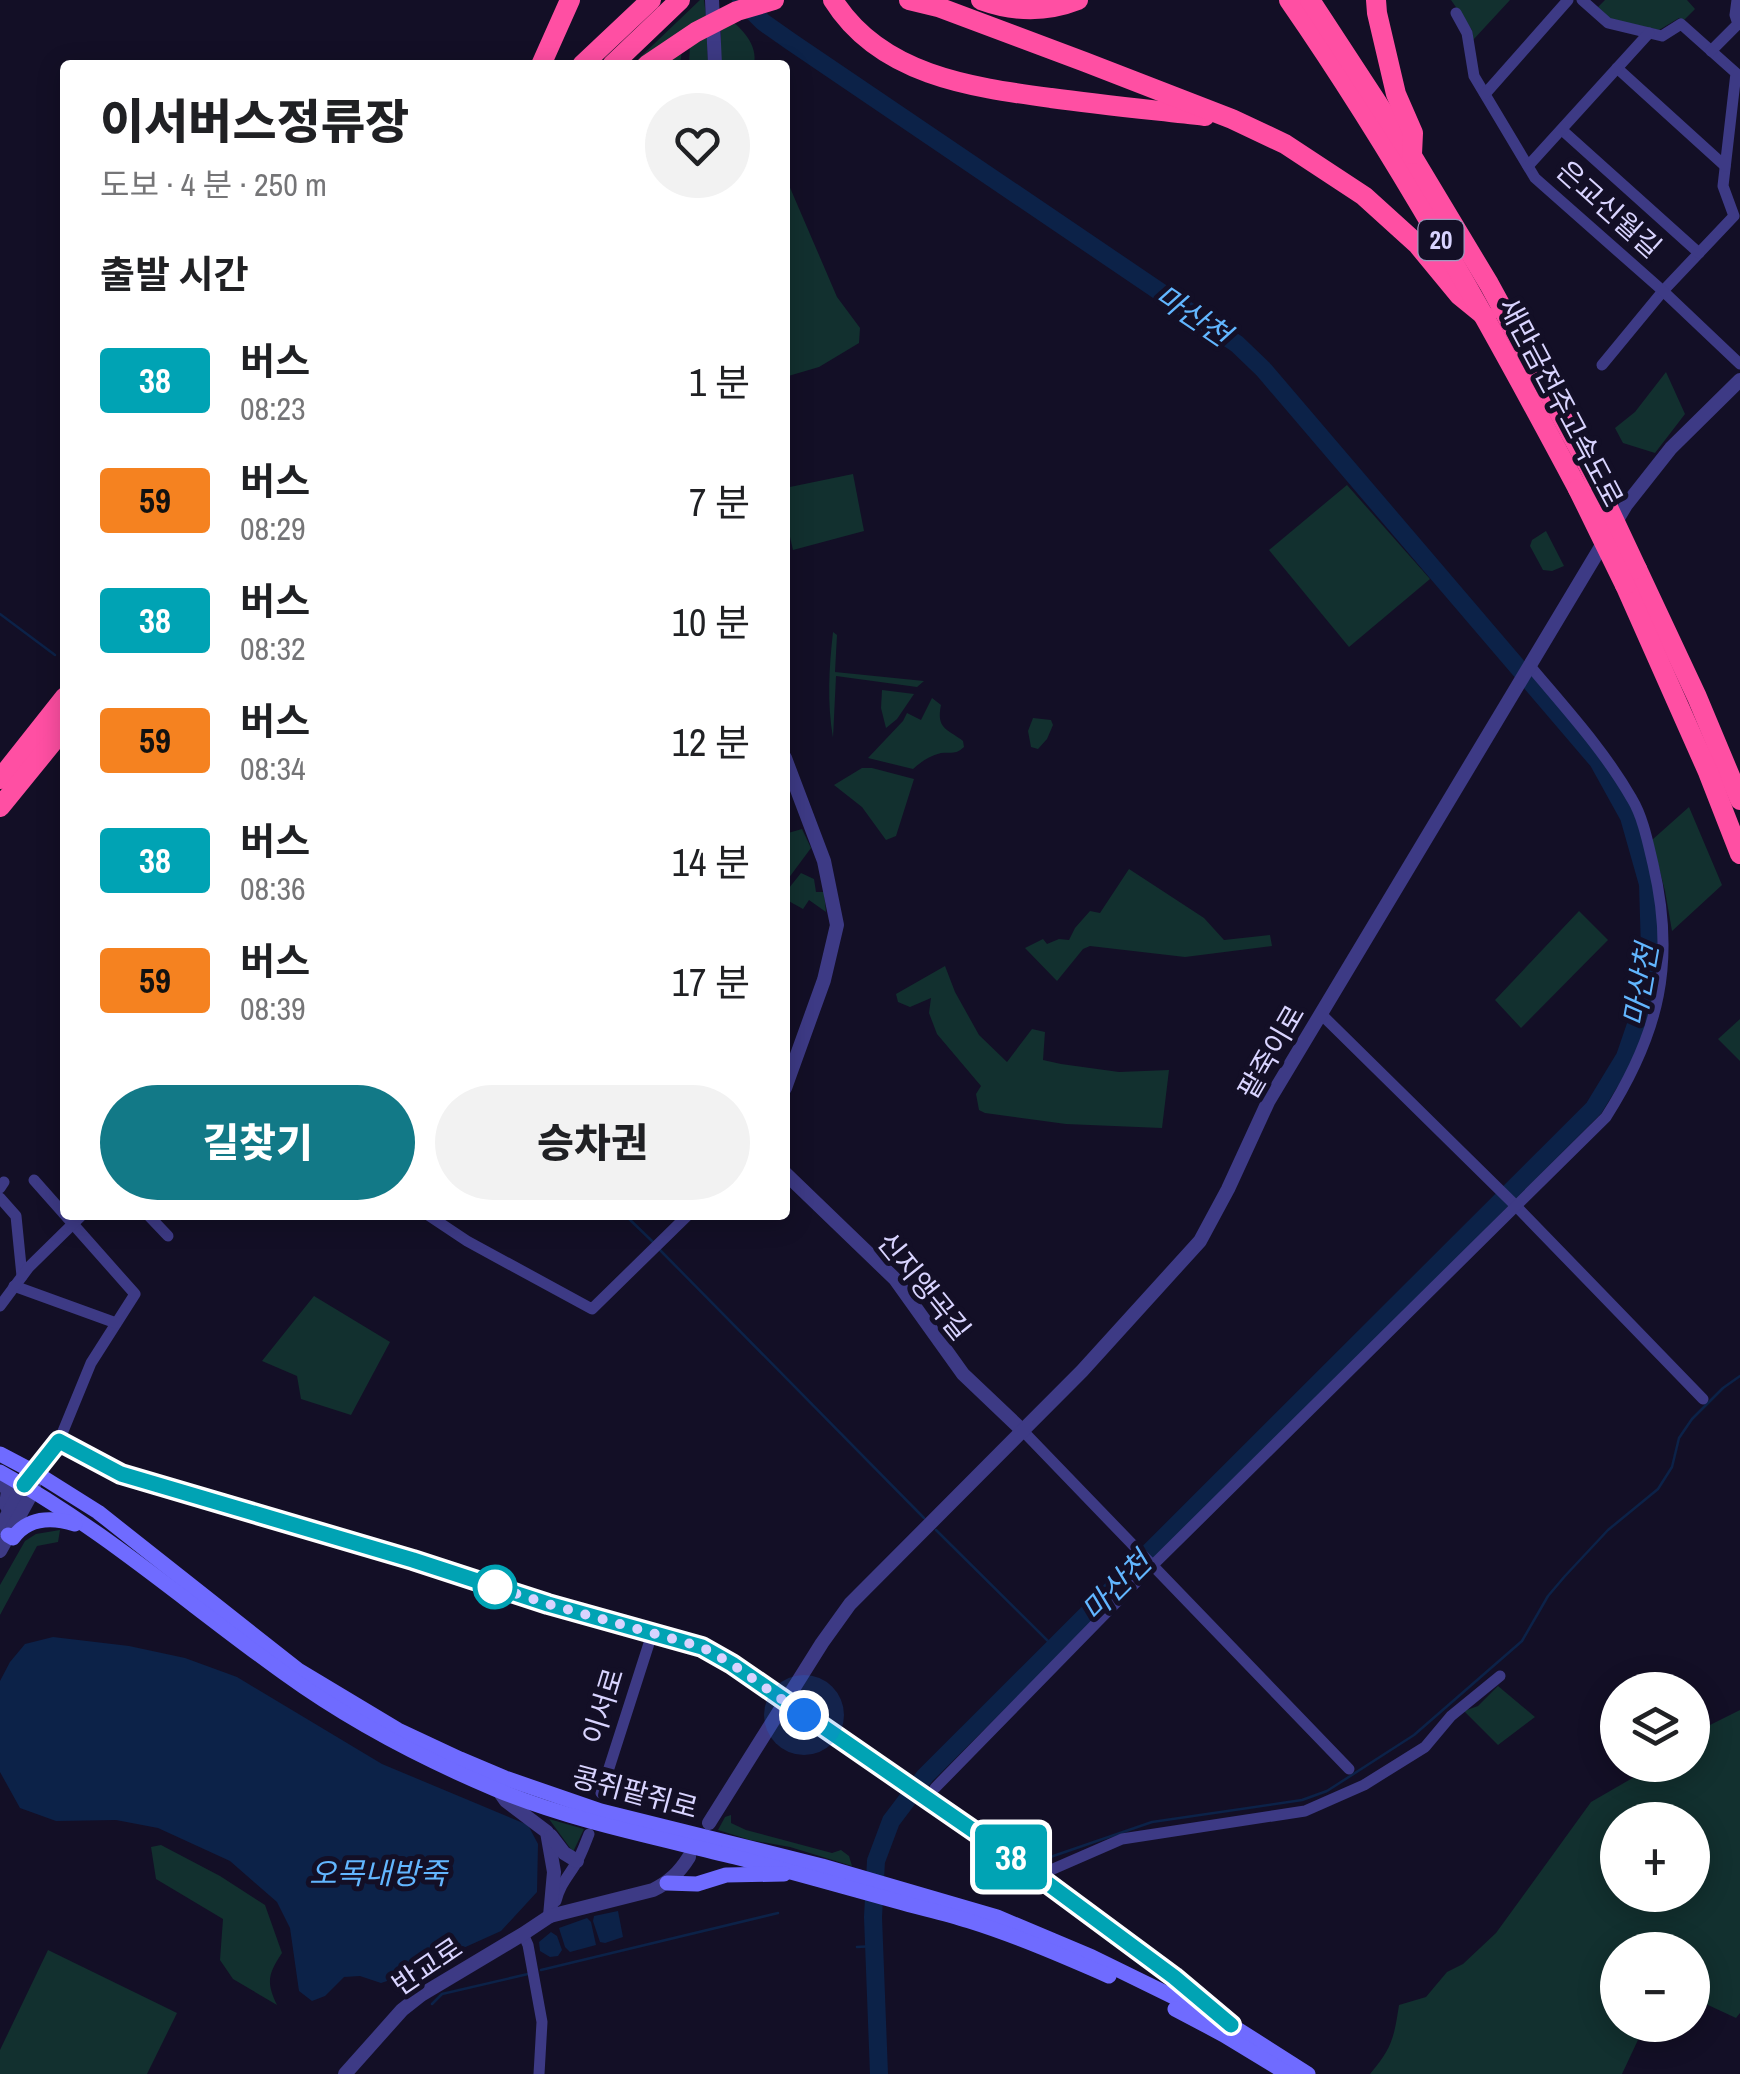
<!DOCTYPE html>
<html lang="ko">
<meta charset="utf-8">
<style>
:root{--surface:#fff;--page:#f2f2f2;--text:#202124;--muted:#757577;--accent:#127987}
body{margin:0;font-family:"Archivo Narrow","Noto Sans KR",sans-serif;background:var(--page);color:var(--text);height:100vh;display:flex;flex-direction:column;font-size:38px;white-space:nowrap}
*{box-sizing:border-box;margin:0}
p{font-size:32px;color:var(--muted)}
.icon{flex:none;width:55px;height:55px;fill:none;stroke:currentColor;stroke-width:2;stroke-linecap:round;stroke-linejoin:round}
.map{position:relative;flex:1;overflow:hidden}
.panel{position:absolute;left:60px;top:60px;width:730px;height:1160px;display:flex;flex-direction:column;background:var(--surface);border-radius:10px;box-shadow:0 5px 25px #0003}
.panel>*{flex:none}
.badge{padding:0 20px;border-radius:8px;font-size:35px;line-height:65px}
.buttons{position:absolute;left:1600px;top:1672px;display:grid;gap:20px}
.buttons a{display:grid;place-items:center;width:110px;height:110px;border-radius:50%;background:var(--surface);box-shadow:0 5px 25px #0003;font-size:50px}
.you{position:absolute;width:50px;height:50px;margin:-25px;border:8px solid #fff;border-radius:50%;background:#1a73e8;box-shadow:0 0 0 15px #1a73e833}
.map>.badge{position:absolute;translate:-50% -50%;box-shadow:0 0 0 5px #fff}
h2{padding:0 40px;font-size:38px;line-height:90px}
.round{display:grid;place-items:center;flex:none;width:105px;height:105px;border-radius:52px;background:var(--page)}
.summary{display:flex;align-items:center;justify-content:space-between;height:170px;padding:0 40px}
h1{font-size:48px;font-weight:800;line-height:75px}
.cta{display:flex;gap:20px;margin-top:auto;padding:20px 40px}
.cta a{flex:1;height:115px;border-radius:60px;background:var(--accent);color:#fff;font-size:40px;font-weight:800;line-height:115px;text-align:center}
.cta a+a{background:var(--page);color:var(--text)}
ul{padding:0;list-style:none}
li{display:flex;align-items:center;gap:30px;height:120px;padding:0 40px}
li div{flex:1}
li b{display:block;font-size:38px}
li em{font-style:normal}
li .badge{min-width:110px;font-weight:700;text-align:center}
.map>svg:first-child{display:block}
</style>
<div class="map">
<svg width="1740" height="2074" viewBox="0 0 1740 2074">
<rect width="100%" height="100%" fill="#130f26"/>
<g fill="#12302f" fill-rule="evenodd">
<polygon points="700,0 704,0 706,16 683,41 680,65 632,65"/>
<polygon points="1451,0 1510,0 1473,40 1472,30"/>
<polygon points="1605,0 1687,0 1695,9 1684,20 1679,18 1659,30 1610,19 1598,7"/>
<path d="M725,15C741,28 758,43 754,65H721V17Z"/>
<polygon points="703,31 707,39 708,65 689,65 690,45"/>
<polygon points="785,176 837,297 860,328 859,343 819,367 785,377"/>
<polygon points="1666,372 1685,414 1655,453 1623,443 1615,428 1635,412"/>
<polygon points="853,474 864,531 793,550 785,515 785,488"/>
<polygon points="1347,485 1430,579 1349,647 1269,550"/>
<polygon points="1546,531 1564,566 1552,571 1543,570 1530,546 1532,540"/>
<path d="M833,632L837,635L835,672L924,681L917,687L836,676L833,738C827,702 829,668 833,632Z"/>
<polygon points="882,690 914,694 897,719 886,728 881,708"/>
<path d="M932,698L941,705C936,729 947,729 963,741L964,747C955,755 952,752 941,753C929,756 921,762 913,769L868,758L903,721L907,713L921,720Z"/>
<polygon points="1033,718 1051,720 1053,725 1047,739 1038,749 1031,747 1028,731"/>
<polygon points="862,768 872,768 914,779 896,836 886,840 862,807 834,785"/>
<polygon points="1689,807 1722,885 1672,931 1665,891 1652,840"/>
<polygon points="802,829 811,848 785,883 785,839 788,833"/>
<polygon points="1129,869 1204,918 1224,940 1270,935 1272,946 1185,957 1090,946 1083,949 1057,981 1025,948 1043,939 1047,944 1059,939 1069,940 1075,928 1090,911 1100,913"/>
<polygon points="801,873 814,879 816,892 824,892 826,912 809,900 803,909 785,899 785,893"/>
<polygon points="1579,911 1608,940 1521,1028 1495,1000"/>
<polygon points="945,966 955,992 979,1035 1007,1062 1032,1029 1045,1032 1043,1060 1061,1064 1119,1072 1169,1070 1162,1128 1066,1124 985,1113 979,1110 976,1094 981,1086 937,1034 929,1013 931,998 910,1007 898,1002 896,994"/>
<polygon points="1740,1019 1740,1061 1718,1039"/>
<polygon points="314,1296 390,1342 351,1415 301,1399 297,1376 262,1361"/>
<polygon points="60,1530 58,1542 37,1546 0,1615 0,1585 25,1541 36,1534"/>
<polygon points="1498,1686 1535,1717 1498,1745 1464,1711 1478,1706"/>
<path d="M1740,1710V2013L1736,2018L1693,1998L1692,1950H1618V2025H1645L1622,2074H1370C1392,2048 1394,2038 1399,2005L1426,1997L1447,1972L1463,1964L1496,1933L1591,1802L1655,1765H1692L1693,1740L1710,1725ZM1618,1820H1692V1895H1618Z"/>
<polygon points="731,1815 731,1823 746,1830 832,1853 841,1850 849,1856 852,1866 790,1847 750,1840 718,1830 725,1817"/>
<polygon points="549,1819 584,1829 573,1852"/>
<path d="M161,1845L220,1876L265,1905L282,1953C268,1974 266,1982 277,2005L233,1979L220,1960L223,1919L156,1879L151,1847Z"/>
<polygon points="48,1950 177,2013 147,2074 0,2074 0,2050"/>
</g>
<g fill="#0c2248">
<polygon points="53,1637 129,1646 185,1658 237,1677 382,1764 528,1825 538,1844 537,1892 501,1931 399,1977 381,1983 360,1976 344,1977 325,1996 312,2001 299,1991 290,1928 277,1902 230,1861 158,1828 116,1820 56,1821 20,1808 0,1772 0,1681 10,1662 25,1644"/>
<polygon points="618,1911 623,1937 605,1943 600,1942 593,1921 594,1916"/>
<polygon points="587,1918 591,1922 596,1945 570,1952 565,1947 559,1928"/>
<polygon points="551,1932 557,1936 562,1950 558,1956 550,1957 540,1951 539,1942"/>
</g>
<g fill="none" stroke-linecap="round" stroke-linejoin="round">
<g stroke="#0c2248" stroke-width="2.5">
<polyline points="0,614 55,655"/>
<polyline points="625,1215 653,1242"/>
<polyline points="658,1248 924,1518"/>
<polyline points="936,1530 1055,1648"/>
<polyline points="921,1783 930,1789"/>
<polyline points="936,1794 1033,1863 1152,1822 1302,1800 1327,1791 1414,1735 1522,1641 1548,1596 1565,1576 1608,1530 1658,1489 1672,1467 1679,1438 1692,1419 1723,1388 1740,1376"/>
<polyline points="857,1947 875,1946"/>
<polyline points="541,1970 778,1913"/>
<polyline points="432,2004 442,1994 528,1974"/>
</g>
<polyline stroke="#0c2248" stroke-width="18" points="741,0 763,22 790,41 1237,344 1263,369 1598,761 1629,817 1648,884 1650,949 1642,1007 1625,1057 1594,1108 925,1776 891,1821 876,1861 873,1917 879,2074"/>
<g stroke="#3d3a85" stroke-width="11">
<polyline points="1582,0 1608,23 1662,36 1681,24 1736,73 1723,186 1734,216 1663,291 1602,365"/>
<polyline points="1456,13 1467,33 1474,76 1535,178 1663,291 1740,364"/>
<polyline points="1711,51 1738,24 1735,15 1737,0"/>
<polyline points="1617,68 1725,166"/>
<polyline points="1485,94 1568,0"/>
<polyline points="1562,130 1699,253"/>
<polyline points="1528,166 1649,33"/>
<polyline points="1321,1014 1515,1205 1703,1399"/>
<polyline points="34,1180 135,1294 91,1363 59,1441"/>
<polyline points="0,1188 4,1182"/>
<polyline points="0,1198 16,1216 22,1276"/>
<polyline points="148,1215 168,1236"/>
<polyline points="428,1215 467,1241 592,1309 688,1215"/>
<polyline points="14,1286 116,1323"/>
<polyline points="0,1306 29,1267 82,1215"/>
<polyline points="1023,1431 1349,1769"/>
<path d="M935,1788L1152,1566L1606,1117C1660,1032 1676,961 1653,864C1648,843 1643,817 1632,799C1604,750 1566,709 1530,666"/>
<polyline points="601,1793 652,1634"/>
<polyline points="1037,1876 1122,1839 1305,1811 1364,1785 1425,1747 1451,1716 1500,1676"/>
<path d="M556,1901C560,1885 567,1878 575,1865C581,1856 585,1844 589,1834"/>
<polyline points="523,1934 528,1945 542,2022 539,2074"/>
</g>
<g stroke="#3d3a85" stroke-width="14">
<polyline points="712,0 715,65"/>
<polyline points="785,758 824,861 837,925 824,980 785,1088"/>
<polyline points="785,1173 895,1279 963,1374 1023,1431"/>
<polyline points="0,1480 8,1491 6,1505 9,1510"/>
<path d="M0,1528L24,1485L59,1441L121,1474L413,1560L548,1604L702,1647L732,1665C895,1780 1068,1886 1220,2016"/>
<polyline points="0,1551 33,1491 34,1484"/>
<polyline points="499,1791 506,1801 547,1832 554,1872 550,1916"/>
<polyline points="709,1823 822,1643 850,1604 1082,1371 1200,1241 1228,1189 1268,1102 1626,505 1671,448 1740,380"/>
<polyline points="551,1836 564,1853 577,1861"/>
<path d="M345,2074L402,2010L421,1995L523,1934L550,1916L653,1890C669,1882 679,1873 689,1857"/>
</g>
<g stroke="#6f6bff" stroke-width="15">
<polyline points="0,1454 36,1473 98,1512 298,1670 398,1730 460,1759 505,1778 601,1811 822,1866 997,1917 1092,1957 1231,2025 1308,2074"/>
<path d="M0,1472C102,1528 189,1605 284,1673C349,1720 421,1758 495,1789C572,1821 655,1837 735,1857C789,1871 842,1886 896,1901C920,1908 945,1913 969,1921C1017,1936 1063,1956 1109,1976"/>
<path d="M8,1535L13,1538C28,1517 52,1517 75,1524"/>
<polyline points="667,1883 697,1884 726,1875 784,1874"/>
<polyline points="1175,2009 1224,2035 1288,2074"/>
</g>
<g stroke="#ff4fa3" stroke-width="20">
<path d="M833,0C880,75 970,87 1051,98C1102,105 1153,110 1205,116"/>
<polyline points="909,0 938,7 1085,62 1232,119 1285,144 1364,196 1417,244 1459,295 1486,317"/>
<path d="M981,0C1014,12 1045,13 1078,0"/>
<path d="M1289,0C1397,156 1489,322 1578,489"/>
<polyline points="1310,0 1412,156 1489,284 1590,469"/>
<polyline points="1376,0 1377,13 1396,94 1413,133 1412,154"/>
<polyline points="541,65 570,0"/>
<polyline points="582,65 651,0"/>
<polyline points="612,65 680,0"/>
<polyline points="647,65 696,32 737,11 774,0"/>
<polyline points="1637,569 1697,697 1740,800"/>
<polyline points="1625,585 1708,772 1740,854"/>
<polyline points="0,779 65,697"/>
<polyline points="0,807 65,727"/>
</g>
<g stroke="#ff4fa3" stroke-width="20">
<polyline points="1590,469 1637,569"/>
<polyline points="1578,489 1625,585"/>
</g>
</g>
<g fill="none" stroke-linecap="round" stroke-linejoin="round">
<g stroke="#fff" stroke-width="22">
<polyline id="line" points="24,1485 59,1441 121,1474 413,1560 548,1604 702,1647 732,1664 1016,1860 1174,1977 1231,2025"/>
</g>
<use href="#line" stroke="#00a3b4" stroke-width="15"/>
<polyline stroke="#d9d4ff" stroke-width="10" stroke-dasharray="0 18" points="495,1587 480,1582 548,1604 702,1647 732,1664 804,1715"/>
</g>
<circle fill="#fff" stroke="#00a3b4" stroke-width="5" cx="495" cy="1587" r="20"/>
<g text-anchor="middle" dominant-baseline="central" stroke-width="10" stroke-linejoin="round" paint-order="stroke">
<rect fill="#130f26" stroke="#9e99be" stroke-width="2.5" x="1418.5" y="220" width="45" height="40" rx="8"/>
<g font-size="25" font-weight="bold" fill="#d9d4ff">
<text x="1441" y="240">20</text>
</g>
<g font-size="28" fill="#d9d4ff" stroke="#130f26">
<text transform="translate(1609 209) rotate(42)">은교신월길</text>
<text transform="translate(1561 402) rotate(62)">새만금전주고속도로</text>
<text transform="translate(1271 1052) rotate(-60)">팥죽이로</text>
<text transform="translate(924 1286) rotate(51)">신지앵곡길</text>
<text transform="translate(603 1706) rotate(-73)">이서로</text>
<text transform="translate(635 1792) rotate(15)">콩쥐팥쥐로</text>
<text transform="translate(427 1966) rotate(-34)">반교로</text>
</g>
<g font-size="30" font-style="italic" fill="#62b6ff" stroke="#130f26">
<text transform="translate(1193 315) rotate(34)">마산천</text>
<text transform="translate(1640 985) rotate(-80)">마산천</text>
<text transform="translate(1116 1586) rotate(-45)">마산천</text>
<text x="378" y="1873">오목내방죽</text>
</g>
</g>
</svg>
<div class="buttons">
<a><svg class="icon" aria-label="layers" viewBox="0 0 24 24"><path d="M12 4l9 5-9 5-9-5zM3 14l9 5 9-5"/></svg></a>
<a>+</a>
<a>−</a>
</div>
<div class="you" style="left:804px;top:1715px"></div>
<b class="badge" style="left:1011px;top:1857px;background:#00a3b4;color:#fff">38</b>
<section class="panel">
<div class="summary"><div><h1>이서버스정류장</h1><p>도보 · 4 분 · 250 m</p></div><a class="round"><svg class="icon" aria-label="heart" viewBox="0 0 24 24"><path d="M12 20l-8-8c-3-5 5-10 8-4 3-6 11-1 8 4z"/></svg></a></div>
<h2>출발 시간</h2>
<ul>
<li><span class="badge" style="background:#00a3b4;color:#fff">38</span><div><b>버스</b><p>08:23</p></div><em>1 분</em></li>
<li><span class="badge" style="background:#f58220;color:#111">59</span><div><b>버스</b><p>08:29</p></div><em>7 분</em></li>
<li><span class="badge" style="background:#00a3b4;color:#fff">38</span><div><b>버스</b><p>08:32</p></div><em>10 분</em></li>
<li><span class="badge" style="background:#f58220;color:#111">59</span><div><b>버스</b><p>08:34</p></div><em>12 분</em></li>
<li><span class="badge" style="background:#00a3b4;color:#fff">38</span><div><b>버스</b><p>08:36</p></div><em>14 분</em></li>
<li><span class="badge" style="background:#f58220;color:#111">59</span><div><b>버스</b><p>08:39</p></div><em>17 분</em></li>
</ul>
<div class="cta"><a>길찾기</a><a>승차권</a></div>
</section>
</div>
